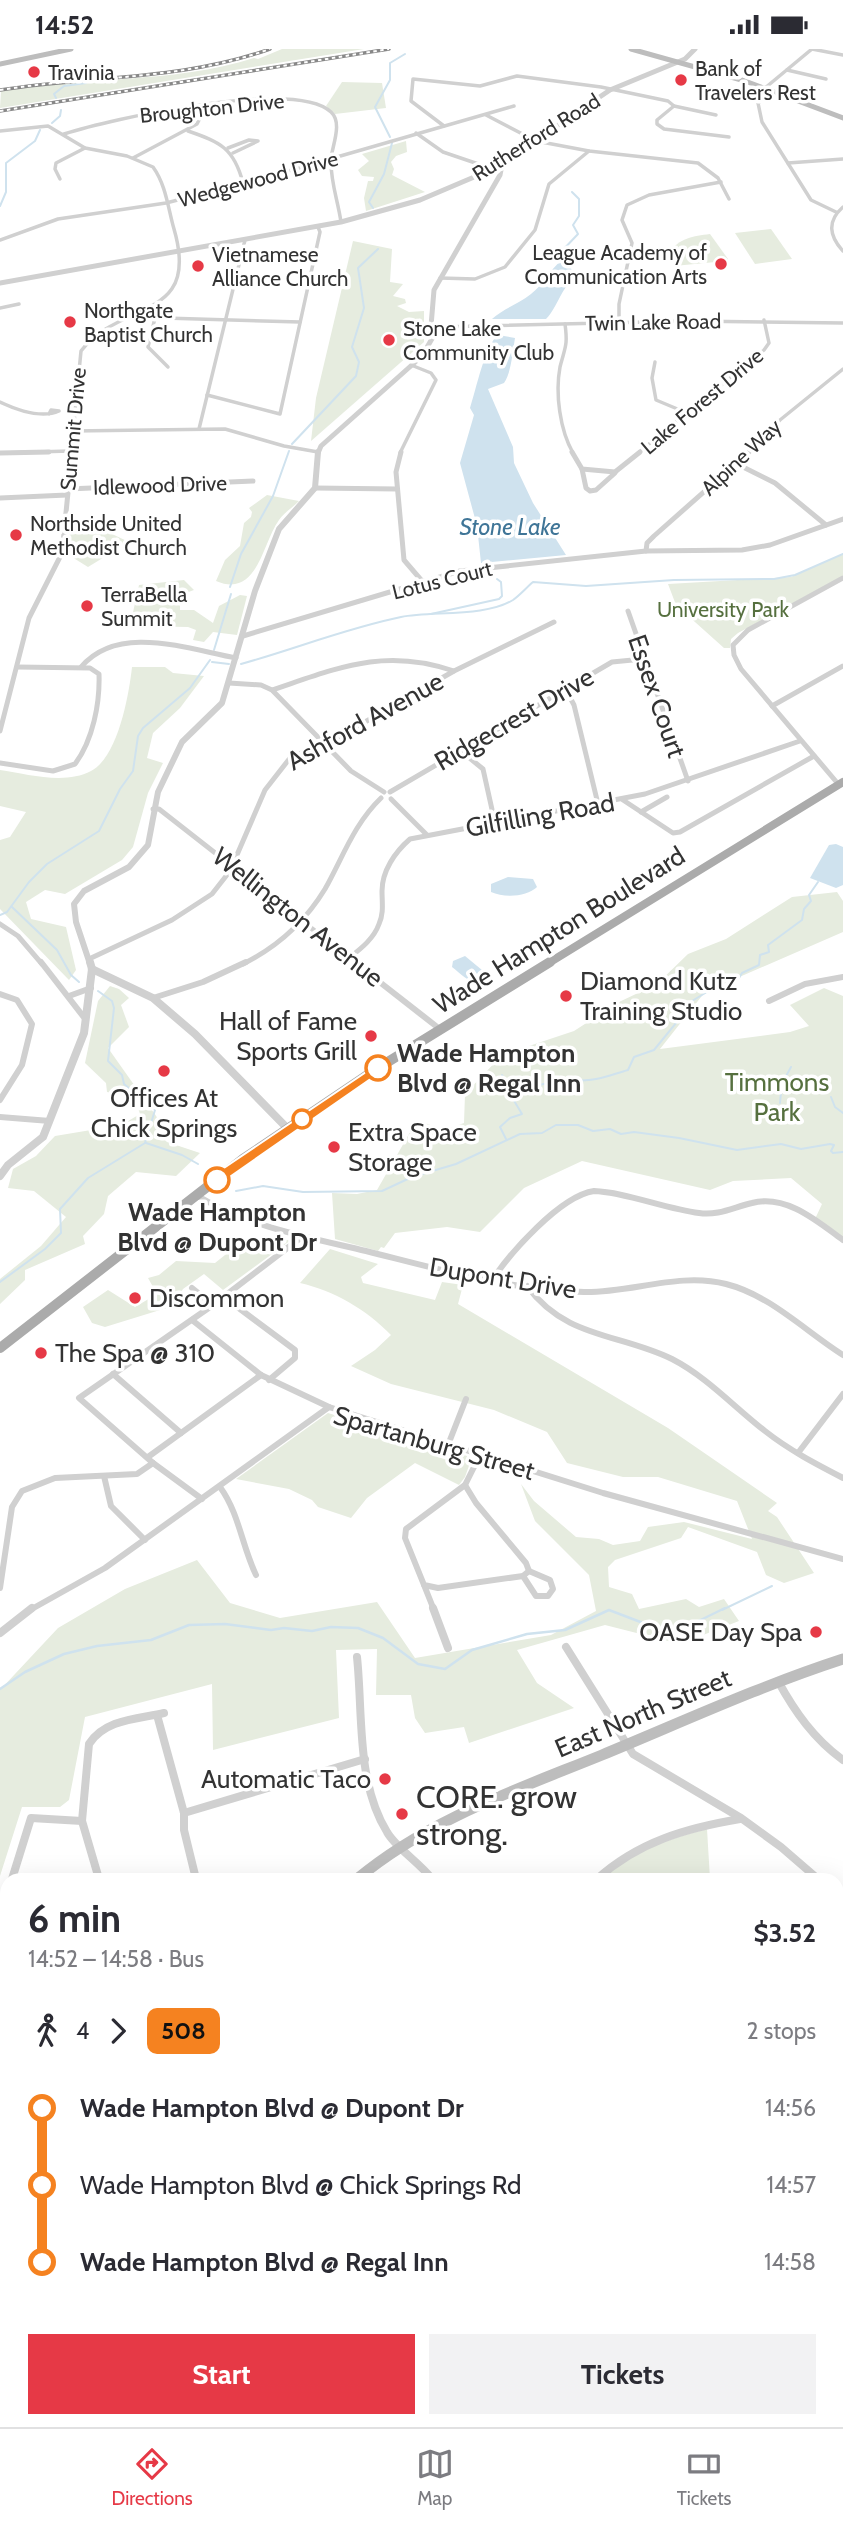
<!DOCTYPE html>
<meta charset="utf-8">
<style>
:root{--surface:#fff;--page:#f2f2f3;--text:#2b2b33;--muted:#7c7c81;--line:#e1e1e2;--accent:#e63946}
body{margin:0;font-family:Cabin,sans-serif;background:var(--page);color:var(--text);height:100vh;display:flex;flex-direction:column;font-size:26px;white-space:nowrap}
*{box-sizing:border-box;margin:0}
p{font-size:23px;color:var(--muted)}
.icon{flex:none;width:38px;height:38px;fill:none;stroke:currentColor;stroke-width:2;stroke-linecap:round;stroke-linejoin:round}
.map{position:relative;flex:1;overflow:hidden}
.details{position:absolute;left:0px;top:1824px;width:844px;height:555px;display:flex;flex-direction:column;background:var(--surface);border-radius:21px 21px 0 0;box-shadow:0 7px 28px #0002}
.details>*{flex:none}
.badge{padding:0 14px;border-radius:10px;font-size:24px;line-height:46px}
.map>.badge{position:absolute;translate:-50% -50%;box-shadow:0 0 0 4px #fff}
.legs{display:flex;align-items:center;gap:10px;height:77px;padding:0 28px;font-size:23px}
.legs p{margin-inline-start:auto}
.overview{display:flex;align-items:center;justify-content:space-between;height:119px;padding:0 28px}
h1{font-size:38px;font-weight:700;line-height:52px}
.button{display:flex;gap:14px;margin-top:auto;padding:14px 28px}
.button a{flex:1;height:80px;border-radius:0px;background:var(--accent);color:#fff;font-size:28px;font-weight:700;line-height:80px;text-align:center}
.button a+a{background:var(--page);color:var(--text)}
ul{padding:0 28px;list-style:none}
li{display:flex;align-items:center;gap:24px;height:77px;font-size:26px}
li i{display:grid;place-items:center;width:10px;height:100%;margin:0 9px;background:currentColor}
li i::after{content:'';width:18px;height:18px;margin:-9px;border:5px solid;border-radius:50%;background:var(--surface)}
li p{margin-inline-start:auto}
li:first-child i{background:linear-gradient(#0000 50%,currentColor 0)}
li:last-child i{background:linear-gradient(currentColor 50%,#0000 0)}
.status{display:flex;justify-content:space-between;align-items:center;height:49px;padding:0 35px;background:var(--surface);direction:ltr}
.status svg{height:19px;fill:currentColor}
.dock{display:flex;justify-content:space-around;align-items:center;height:98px;border-top:2px solid var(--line);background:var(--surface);font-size:19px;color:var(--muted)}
.dock a{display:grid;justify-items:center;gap:4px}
.dock .current{color:var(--accent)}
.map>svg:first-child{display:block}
</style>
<div class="status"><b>14:52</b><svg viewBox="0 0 49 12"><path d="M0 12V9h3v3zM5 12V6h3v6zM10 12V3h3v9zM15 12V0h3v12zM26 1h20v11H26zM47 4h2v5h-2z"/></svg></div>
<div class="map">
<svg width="843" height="2378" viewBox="0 0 843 2378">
<rect width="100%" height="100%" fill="#fff"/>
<g fill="#e6ecdf">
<path d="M282,0H364L0,59L1,42C85,27 172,35 254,9L258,10Z"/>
<polygon points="342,33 382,34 386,59 335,65 326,57"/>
<polygon points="406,92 407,103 396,107 391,113 394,120 392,126 425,143 366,162 364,149 368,132 373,132 374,128 362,127 358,121 369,112 362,105"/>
<polygon points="771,180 792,210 755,215 735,184"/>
<path d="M710,185L728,210L726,212L674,217L669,204C679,189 693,187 710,185Z"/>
<polygon points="353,192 392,200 390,233 403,235 393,247 405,250 406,254 397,257 409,263 424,262 424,293 311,392 316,349"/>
<path d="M267,446L299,452C293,458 284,464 279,471C262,494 258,550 216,532L225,511L240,497L244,474L251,468L252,463L249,459Z"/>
<polygon points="95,477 129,493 88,518 67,505 70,481 76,478"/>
<polygon points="843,505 843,527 738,584 731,590 730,599 724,599 676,556 668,535 791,528"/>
<polygon points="184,531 194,541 180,546 180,561 194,561 213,574 219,557 240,546 247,547 237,586 213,583 204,593 193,591 196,581 188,578 130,577 139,536"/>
<path d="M132,618H165L173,624L204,627L180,659L153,684L147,709L163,714L148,744L133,798L122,811L65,845L45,841L26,853L31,870L66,878L76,921L69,931L0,860V791L10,788L26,763L0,757V721C27,725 65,736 91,722C118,708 129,646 132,618Z"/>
<polygon points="837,843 843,852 843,883 705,943 660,1000 790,983 809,977 790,956 824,939 843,947 843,1189 815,1170 822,1155 791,1129 733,1132 710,1141 582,1112 524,1139 480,1183 447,1178 395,1184 384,1199 381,1198 378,1202 335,1190 332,1144 357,1145 377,1141 417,1071 444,1081 464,1074 465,1045 502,1006 574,982 619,953 657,935 688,905 726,890 792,848"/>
<polygon points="110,937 119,940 129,949 121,956 129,978 108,999 161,1074 159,1086 167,1093 200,1104 176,1127 136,1123 108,1147 104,1165 83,1187 85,1195 25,1221 25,1231 0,1255 0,1230 41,1197 66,1168 34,1142 8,1139 13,1120 36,1107 55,1087 91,1081 108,1084 140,1065 135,1049 107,1043 106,1034 85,1014 98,952"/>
<polygon points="245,1190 291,1191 223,1241 204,1225 183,1240 173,1257 105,1278 92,1274 83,1258 108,1241 135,1258 157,1245 148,1229 159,1226 176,1212 215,1214"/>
<path d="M330,1200L378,1215L361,1228L363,1234L435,1251L442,1233L463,1236L458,1255L668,1379L777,1454L768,1462L777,1468L814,1524L784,1534L766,1526L757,1503L688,1478L681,1489L615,1511L608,1518L609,1538L632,1545L639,1560L686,1550L699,1558L724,1550L739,1572L680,1595L605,1576L517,1601L537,1634L574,1659L469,1694L464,1678L425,1684L415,1669L411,1646H376L377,1600L336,1601L339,1669L213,1701L212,1635L85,1668L69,1751L60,1758H22L0,1827V1641L58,1579L125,1540L197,1511L230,1554L280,1569L377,1553L415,1609L551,1586L596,1562L589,1526L535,1472L521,1435L534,1452L576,1488L599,1490L613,1496L640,1492L648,1478L684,1473L752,1490L737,1452L658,1428H623L567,1414L547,1383L494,1361L391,1335L351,1317L375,1301L391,1286C366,1260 334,1242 300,1234Z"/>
<polygon points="328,1364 467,1407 471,1411 465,1428 459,1436 415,1414 367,1449 351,1469 318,1458 312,1451 289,1440 236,1430"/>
<path d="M707,1780L710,1830H603C631,1802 669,1790 707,1780Z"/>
<polygon points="7,1918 7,2006 0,2007 0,1930 2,1923"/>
</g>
<g fill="#cfe2ee">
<path d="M562,211H572L570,215L574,231C561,238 558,258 546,270H492C504,259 519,255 531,245C544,235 549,221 562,211Z"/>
<path d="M498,286L515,289C513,301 511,325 504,334L488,340L513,398L514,414L533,454L566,506L481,514L477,477L460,414L474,366L470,359C476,341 485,296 498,286Z"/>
<polygon points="836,795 843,798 843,836 836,839 810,829 829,796"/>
<path d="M508,828L533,830L537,838C527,848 504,849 491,843V835Z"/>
<path d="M465,907L488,926C475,941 465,928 452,918L453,912Z"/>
</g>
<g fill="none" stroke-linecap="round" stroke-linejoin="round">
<g stroke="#cfe2ee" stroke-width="2">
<polyline points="56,49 54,45 64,37 86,34"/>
<polyline points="52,74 60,67 61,61"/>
<polyline points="390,88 375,58 390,31 390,14 405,5"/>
<polyline points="0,157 6,143 6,114 35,92 40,81"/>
<polyline points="373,159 369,153 384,125 392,94"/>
<polyline points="560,212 560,204 578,185 573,176 579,167 579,150 572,143"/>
<polyline points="292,395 356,327 359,313 352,298 364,259 358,219 378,200"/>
<polyline points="230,538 241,505 273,447 289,402"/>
<polyline points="431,565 499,550 502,547 501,533 497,530"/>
<polyline points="214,601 231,545"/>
<polyline points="212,613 229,615"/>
<path d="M241,615C295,600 347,579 401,568C433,562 486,568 513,551C520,546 526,539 533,533L586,537L674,531L774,530L795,526L843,505"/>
<polyline points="12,858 57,901 71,926 79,933"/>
<polyline points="0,866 7,863 29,833 47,815 99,782 120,740 133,722 138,687 143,679 190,639 210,611"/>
<polyline points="502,1026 515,1047"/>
<polyline points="785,1029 791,1018"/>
<polyline points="788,1030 825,1029 829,1039"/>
<polyline points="831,1048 835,1058 843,1064"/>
<polyline points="780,1054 782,1032"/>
<path d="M506,1090L500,1078L510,1069L522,1065L513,1050C537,1028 566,1035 596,1030C607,1028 617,1024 628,1021L634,1008L654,1001L685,963L687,955L725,932L739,929L742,924L759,916L760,906L769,903L768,896L802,871L804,860L811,852L809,846L818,833"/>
<polyline points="146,1094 182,1106 198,1115"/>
<polyline points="236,1142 263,1137 303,1143 382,1142 412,1128 456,1115 520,1085 542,1084 556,1076 578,1076 593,1082 610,1080 621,1085 634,1083 679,1089 737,1101 781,1095 801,1100 830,1095 834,1096 831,1102 833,1104 843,1103"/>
<polyline points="0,1233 45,1200 61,1184 60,1160 88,1129 145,1094 155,1061 124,1035 122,1026 108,1012 114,959 112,952 98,942"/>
<polyline points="722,1561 772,1537"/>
</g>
<polyline stroke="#cfe2ee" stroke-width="2.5" points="0,1640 25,1623 64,1605 97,1597 151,1591 189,1576 225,1575 271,1581 284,1579 312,1582 331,1578 358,1579 383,1589 418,1615 445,1620 472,1601 527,1585 565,1581 609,1561 672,1585 725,1559"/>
<g stroke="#d0d0d0" stroke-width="3.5">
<polyline points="812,0 843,6"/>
<polyline points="787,21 826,30"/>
<polyline points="765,39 812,0"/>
<polyline points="774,42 758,54 762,73 811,151 836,163"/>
<polyline points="674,57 716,66"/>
<polyline points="486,66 536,92 589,102 698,114 718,129 729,150"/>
<polyline points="444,77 411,52 413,30 480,37 517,27 601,38 668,52 674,57 657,71 657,75 664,80 729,88"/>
<path d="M0,82L48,77L85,99L127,107L153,118C166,136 168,159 174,180C201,273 121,250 81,302L71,404"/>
<path d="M188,82C220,93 234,99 243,134"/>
<polyline points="416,84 443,103 493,120"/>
<path d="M64,85C110,70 295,29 331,63C343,74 332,97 331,110C330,131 338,152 341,173"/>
<polyline points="228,99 249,91 258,92 233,104"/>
<polyline points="133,109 197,75 199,71 191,58"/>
<polyline points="788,114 843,110"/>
<polyline points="60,130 55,120 56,114 85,99"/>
<path d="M843,158C827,172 829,187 843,202"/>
<polyline points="0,191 58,170 166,154 264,129 514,57"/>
<polyline points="440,229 475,230 505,218 535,181 549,135 589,102"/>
<polyline points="0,259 19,255"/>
<polyline points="131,268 300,273"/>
<polyline points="155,269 148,298 168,318"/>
<polyline points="619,273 619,255 632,194 622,171 627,156 649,146 721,133"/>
<path d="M565,275C568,297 565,298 560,318C555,345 560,381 573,404"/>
<polyline points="439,278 689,272 843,274"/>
<polyline points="655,313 652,329 656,351 687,364"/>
<polyline points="207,346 280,365 320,183 318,178"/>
<path d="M0,353C17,361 41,370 59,362L51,361L49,365"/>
<polyline points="199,380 245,191"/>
<polyline points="72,382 225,380 284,397 318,403"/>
<polyline points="0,404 70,402"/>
<polyline points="400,404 436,331 431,324 411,316"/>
<polyline points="638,404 764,301 769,294 764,271"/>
<polyline points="748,404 780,371 843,320"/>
</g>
<g stroke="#d0d0d0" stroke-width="5">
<polyline points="401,403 396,423 404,511 422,532"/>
<polyline points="572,403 582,420 615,423 640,403"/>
<polyline points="0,404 49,403"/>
<polyline points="737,415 775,434 826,476"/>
<polyline points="582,420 586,439 590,442 596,441 615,424"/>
<polyline points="315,439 397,440"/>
<polyline points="68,440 253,432"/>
<polyline points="0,449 67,446"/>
<polyline points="646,502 647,494 654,487 749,403"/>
<polyline points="628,562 688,732"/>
<polyline points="243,587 460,522 646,502 742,501 770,496 843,470"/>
<path d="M81,618C118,574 187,600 236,609"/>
<polyline points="229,634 261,636 272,641 351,722 384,743"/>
<path d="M272,641C338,619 384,598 454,622"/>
<polyline points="566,641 574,656 598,755"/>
<polyline points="772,657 843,617"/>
<polyline points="0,682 29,569 62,504 72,403"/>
<polyline points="461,702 483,720 495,774"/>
<path d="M0,714L53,722L75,715C93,691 100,654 99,625L90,619L17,618"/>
<polyline points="839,736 741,620 734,606 733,596 748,581 843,529"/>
<polyline points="390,743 612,613 643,610"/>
<polyline points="391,750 427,786"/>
<polyline points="623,751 673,784 680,783 814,707"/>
<polyline points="153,760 159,760 357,915"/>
<polyline points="641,763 667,748"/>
<polyline points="0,875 18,887 42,915"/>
<path d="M350,908C362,899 374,889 379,875C384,864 382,854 382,842C382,822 395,803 410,790L645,745L800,692"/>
<polyline points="89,910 172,871 212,845 230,822 265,741 290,709 337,689 454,622 554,573"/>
<path d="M243,915C277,898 305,873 325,840C343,808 354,775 381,749"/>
</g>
<g stroke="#d0d0d0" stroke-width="6">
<polyline points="41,913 86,971"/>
<polyline points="354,913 441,981"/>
<polyline points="0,945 17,951 32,975 22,1016 0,1051"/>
<polyline points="69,947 91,939"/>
<polyline points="153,949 203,933 246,913"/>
<polyline points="769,952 805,935 843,928"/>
<polyline points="0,1068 50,1072"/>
<path d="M196,1146C249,1178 307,1188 366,1202C438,1220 509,1241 584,1243C631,1244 679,1223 726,1235C770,1246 805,1282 843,1306"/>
<path d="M491,1233C509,1205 560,1147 594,1142C625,1143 666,1160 699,1164C718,1167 734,1158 752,1154C786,1145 817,1172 843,1191"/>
<path d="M527,1237C566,1290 619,1284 672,1310C707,1328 734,1358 765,1382C789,1401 816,1415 843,1429"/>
<polyline points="192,1239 213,1256"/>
<polyline points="224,1248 295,1301 295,1309 269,1331"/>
<polyline points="192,1271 261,1326 329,1358"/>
<polyline points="113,1325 181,1384"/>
<polyline points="448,1396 466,1350"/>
<polyline points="798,1404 843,1345"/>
<polyline points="148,1408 261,1326"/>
<polyline points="104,1427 111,1457 145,1491"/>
<polygon points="465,1436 476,1454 526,1514 529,1522 523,1527 438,1539 424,1536 405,1489 406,1480"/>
<polyline points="465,1436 480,1406"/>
<path d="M220,1438C239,1464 242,1497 256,1526"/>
<polyline points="202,1450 153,1414 79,1349 213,1256 303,1187"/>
<polyline points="523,1527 536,1547 548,1547 553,1540 550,1531 529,1522"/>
<polyline points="424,1536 434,1561"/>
<polyline points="0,1539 12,1458 22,1442 55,1429 137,1425 153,1414"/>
<polyline points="30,1561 105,1519 329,1358 603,1444 843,1510"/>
</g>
<g stroke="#d0d0d0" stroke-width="8">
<polyline points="433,1559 448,1599"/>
<polyline points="0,1584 32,1559"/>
<polyline points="566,1598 633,1705 741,1769 781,1798 818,1830"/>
<path d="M357,1608C363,1664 356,1733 387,1783C395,1798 420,1814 432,1830"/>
<path d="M778,1632C795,1663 814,1690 843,1711"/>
<polyline points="157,1666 184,1764 184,1781 196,1830"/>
<polyline points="184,1764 365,1710"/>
<polyline points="12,1830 31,1769 82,1772"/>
<path d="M99,1830L82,1772L89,1695C105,1670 138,1670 164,1664"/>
<path d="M597,1830C638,1793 686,1779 740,1770"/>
<polyline points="836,1845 843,1849"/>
<polyline points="0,1873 7,1848"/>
<polyline points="0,1911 7,1912"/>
<polyline points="86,2378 88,2371"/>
</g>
<g stroke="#d0d0d0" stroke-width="5">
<polyline points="0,234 341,173 420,151 493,120 610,41 685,10 695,0"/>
<polyline points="431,277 434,241 500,126 501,121 496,118"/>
<polyline points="318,404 321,397 422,307 437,281"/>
</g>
<polyline stroke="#d0d0d0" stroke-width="6" points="90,915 76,873 74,855 84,842 129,818 148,796 158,743 182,693 222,654 255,542 279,480 315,439 318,403"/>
<g stroke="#d0d0d0" stroke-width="8">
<polyline points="92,920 153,949 195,985 288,1080"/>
<polyline points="0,1127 8,1116 43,1088 84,984 92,920 90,913"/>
</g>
<polyline stroke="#d0d0d0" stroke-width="10" points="528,2371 544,2378"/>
<g stroke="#bdbdbd" stroke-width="5">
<polyline points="631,0 745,32 843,69"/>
<polyline points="0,15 71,0"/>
</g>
<g stroke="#bdbdbd" stroke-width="11">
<path d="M357,1830C429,1770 516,1741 602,1706C682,1673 760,1637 843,1610"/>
<polyline points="0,2350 7,2346"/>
</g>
<polyline stroke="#ababab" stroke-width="8" points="547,915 843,733"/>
<polyline stroke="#ababab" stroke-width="10" points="0,1299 243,1110 378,1019 550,913"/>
<g stroke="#888" stroke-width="3.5">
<g id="rail">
<path d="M0,41C94,26 179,32 270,0"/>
<polyline points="0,62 389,0"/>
</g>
</g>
<use href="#rail" stroke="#fff" stroke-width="2" stroke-dasharray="3.5" stroke-linecap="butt"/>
</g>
<polygon fill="#f58220" stroke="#fff" stroke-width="2" points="378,1015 384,1019 382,1022 221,1134 212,1134 212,1127"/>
<g fill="#e63946" stroke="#fff" stroke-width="2.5">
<circle cx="34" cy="23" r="7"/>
<circle cx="681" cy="31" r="7"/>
<circle cx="721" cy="215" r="7"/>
<circle cx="198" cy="217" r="7"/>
<circle cx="70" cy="273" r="7"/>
<circle cx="389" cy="291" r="7"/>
<circle cx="16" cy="486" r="7"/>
<circle cx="87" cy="557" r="7"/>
<circle cx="566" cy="947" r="7"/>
<circle cx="371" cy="987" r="7"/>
<circle cx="164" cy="1022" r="7"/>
<circle cx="334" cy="1098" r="7"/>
<circle cx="135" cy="1249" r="7"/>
<circle cx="41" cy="1304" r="7"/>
<circle cx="816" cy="1583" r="7"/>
<circle cx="385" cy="1730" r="7"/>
<circle cx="402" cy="1765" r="7"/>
</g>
<g fill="#fff" stroke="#f58220" stroke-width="3.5">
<circle cx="378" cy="1019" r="12"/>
<circle cx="302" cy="1070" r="9"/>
<circle cx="217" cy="1131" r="12"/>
</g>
<g text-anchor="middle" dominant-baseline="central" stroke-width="7" stroke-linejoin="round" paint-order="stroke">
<g font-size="21" fill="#333" stroke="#fff" text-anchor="start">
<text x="695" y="19">Bank of<tspan x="695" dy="24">Travelers Rest</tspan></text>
<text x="48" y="23">Travinia</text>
<text x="707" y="203" text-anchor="end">League Academy of<tspan x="707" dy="24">Communication Arts</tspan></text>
<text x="212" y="205">Vietnamese<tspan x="212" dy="24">Alliance Church</tspan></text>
<text x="84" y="261">Northgate<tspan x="84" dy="24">Baptist Church</tspan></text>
<text x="403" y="279">Stone Lake<tspan x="403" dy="24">Community Club</tspan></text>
<text x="30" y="474">Northside United<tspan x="30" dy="24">Methodist Church</tspan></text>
<text x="101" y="545">TerraBella<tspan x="101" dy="24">Summit</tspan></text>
</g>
<g font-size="21" fill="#333" stroke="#fff">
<text transform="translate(212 59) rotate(-6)">Broughton Drive</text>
<text transform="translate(536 88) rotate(-32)">Rutherford Road</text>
<text transform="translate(258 130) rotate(-15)">Wedgewood Drive</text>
<text transform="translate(653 273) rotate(-1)">Twin Lake Road</text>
<text transform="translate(702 352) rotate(-40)">Lake Forest Drive</text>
<text transform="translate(73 380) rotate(-85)">Summit Drive</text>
<text transform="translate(741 408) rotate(-43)">Alpine Way</text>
<text transform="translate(160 436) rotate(-2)">Idlewood Drive</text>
<text transform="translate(442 531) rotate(-14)">Lotus Court</text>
</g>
<g font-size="21" fill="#56703f" stroke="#fff">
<text x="723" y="560">University Park</text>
</g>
<g font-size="23" font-style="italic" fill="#3f7597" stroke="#fff">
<text x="510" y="478">Stone Lake</text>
</g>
<g font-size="26" fill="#333" stroke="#fff">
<text transform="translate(657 647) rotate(71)">Essex Court</text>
<text transform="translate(514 670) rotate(-30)">Ridgecrest Drive</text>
<text transform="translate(365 672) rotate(-29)">Ashford Avenue</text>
<text transform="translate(540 766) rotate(-10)">Gilfilling Road</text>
<text transform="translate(298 868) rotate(38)">Wellington Avenue</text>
<text transform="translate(559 881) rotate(-32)">Wade Hampton Boulevard</text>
<text transform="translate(503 1229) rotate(9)">Dupont Drive</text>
<text transform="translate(434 1394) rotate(16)">Spartanburg Street</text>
<text transform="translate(643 1664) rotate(-23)">East North Street</text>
</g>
<g font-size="26" fill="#333" stroke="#fff" text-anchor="start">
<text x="580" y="932">Diamond Kutz<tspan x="580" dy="30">Training Studio</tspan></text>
<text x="357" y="972" text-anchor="end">Hall of Fame<tspan x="357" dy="30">Sports Grill</tspan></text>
<text x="164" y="1049" text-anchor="middle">Offices At<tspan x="164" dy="30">Chick Springs</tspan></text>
<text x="348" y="1083">Extra Space<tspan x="348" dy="30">Storage</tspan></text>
<text x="149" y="1249">Discommon</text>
<text x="55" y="1304">The Spa @ 310</text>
<text x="802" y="1583" text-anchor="end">OASE Day Spa</text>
<text x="371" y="1730" text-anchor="end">Automatic Taco</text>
</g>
<g font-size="26" font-weight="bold" fill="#333" stroke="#fff" text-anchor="start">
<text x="397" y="1004">Wade Hampton<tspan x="397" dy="30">Blvd @ Regal Inn</tspan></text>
<text x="217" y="1163" text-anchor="middle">Wade Hampton<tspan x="217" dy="30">Blvd @ Dupont Dr</tspan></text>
</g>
<g font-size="26" fill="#56703f" stroke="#fff">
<text x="777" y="1033">Timmons<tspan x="777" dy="30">Park</tspan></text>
</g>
<g font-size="32" fill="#333" stroke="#fff" text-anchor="start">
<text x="416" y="1747">CORE. grow<tspan x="416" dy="37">strong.</tspan></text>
</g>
</g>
</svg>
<section class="details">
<div class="overview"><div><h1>6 min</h1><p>14:52 – 14:58 · Bus</p></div><b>$3.52</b></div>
<div class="legs"><svg class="icon" aria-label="walk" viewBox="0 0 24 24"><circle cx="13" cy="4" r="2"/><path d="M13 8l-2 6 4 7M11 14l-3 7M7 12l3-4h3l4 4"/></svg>4<svg class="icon" aria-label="forward" viewBox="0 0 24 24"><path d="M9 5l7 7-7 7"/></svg><b class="badge" style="background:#f58220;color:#111">508</b><p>2 stops</p></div>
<ul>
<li><i style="color:#f58220"></i><b>Wade Hampton Blvd @ Dupont Dr</b><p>14:56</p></li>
<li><i style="color:#f58220"></i><span>Wade Hampton Blvd @ Chick Springs Rd</span><p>14:57</p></li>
<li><i style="color:#f58220"></i><b>Wade Hampton Blvd @ Regal Inn</b><p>14:58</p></li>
</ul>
<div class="button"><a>Start</a><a>Tickets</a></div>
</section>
</div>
<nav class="dock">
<a class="current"><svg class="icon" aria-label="directions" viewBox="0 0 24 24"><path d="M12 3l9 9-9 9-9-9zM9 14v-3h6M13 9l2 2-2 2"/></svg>Directions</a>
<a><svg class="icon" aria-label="map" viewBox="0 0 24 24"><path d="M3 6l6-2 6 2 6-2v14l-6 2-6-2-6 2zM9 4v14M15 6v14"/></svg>Map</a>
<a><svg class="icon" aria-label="tickets" viewBox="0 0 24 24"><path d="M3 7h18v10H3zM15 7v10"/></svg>Tickets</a>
</nav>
